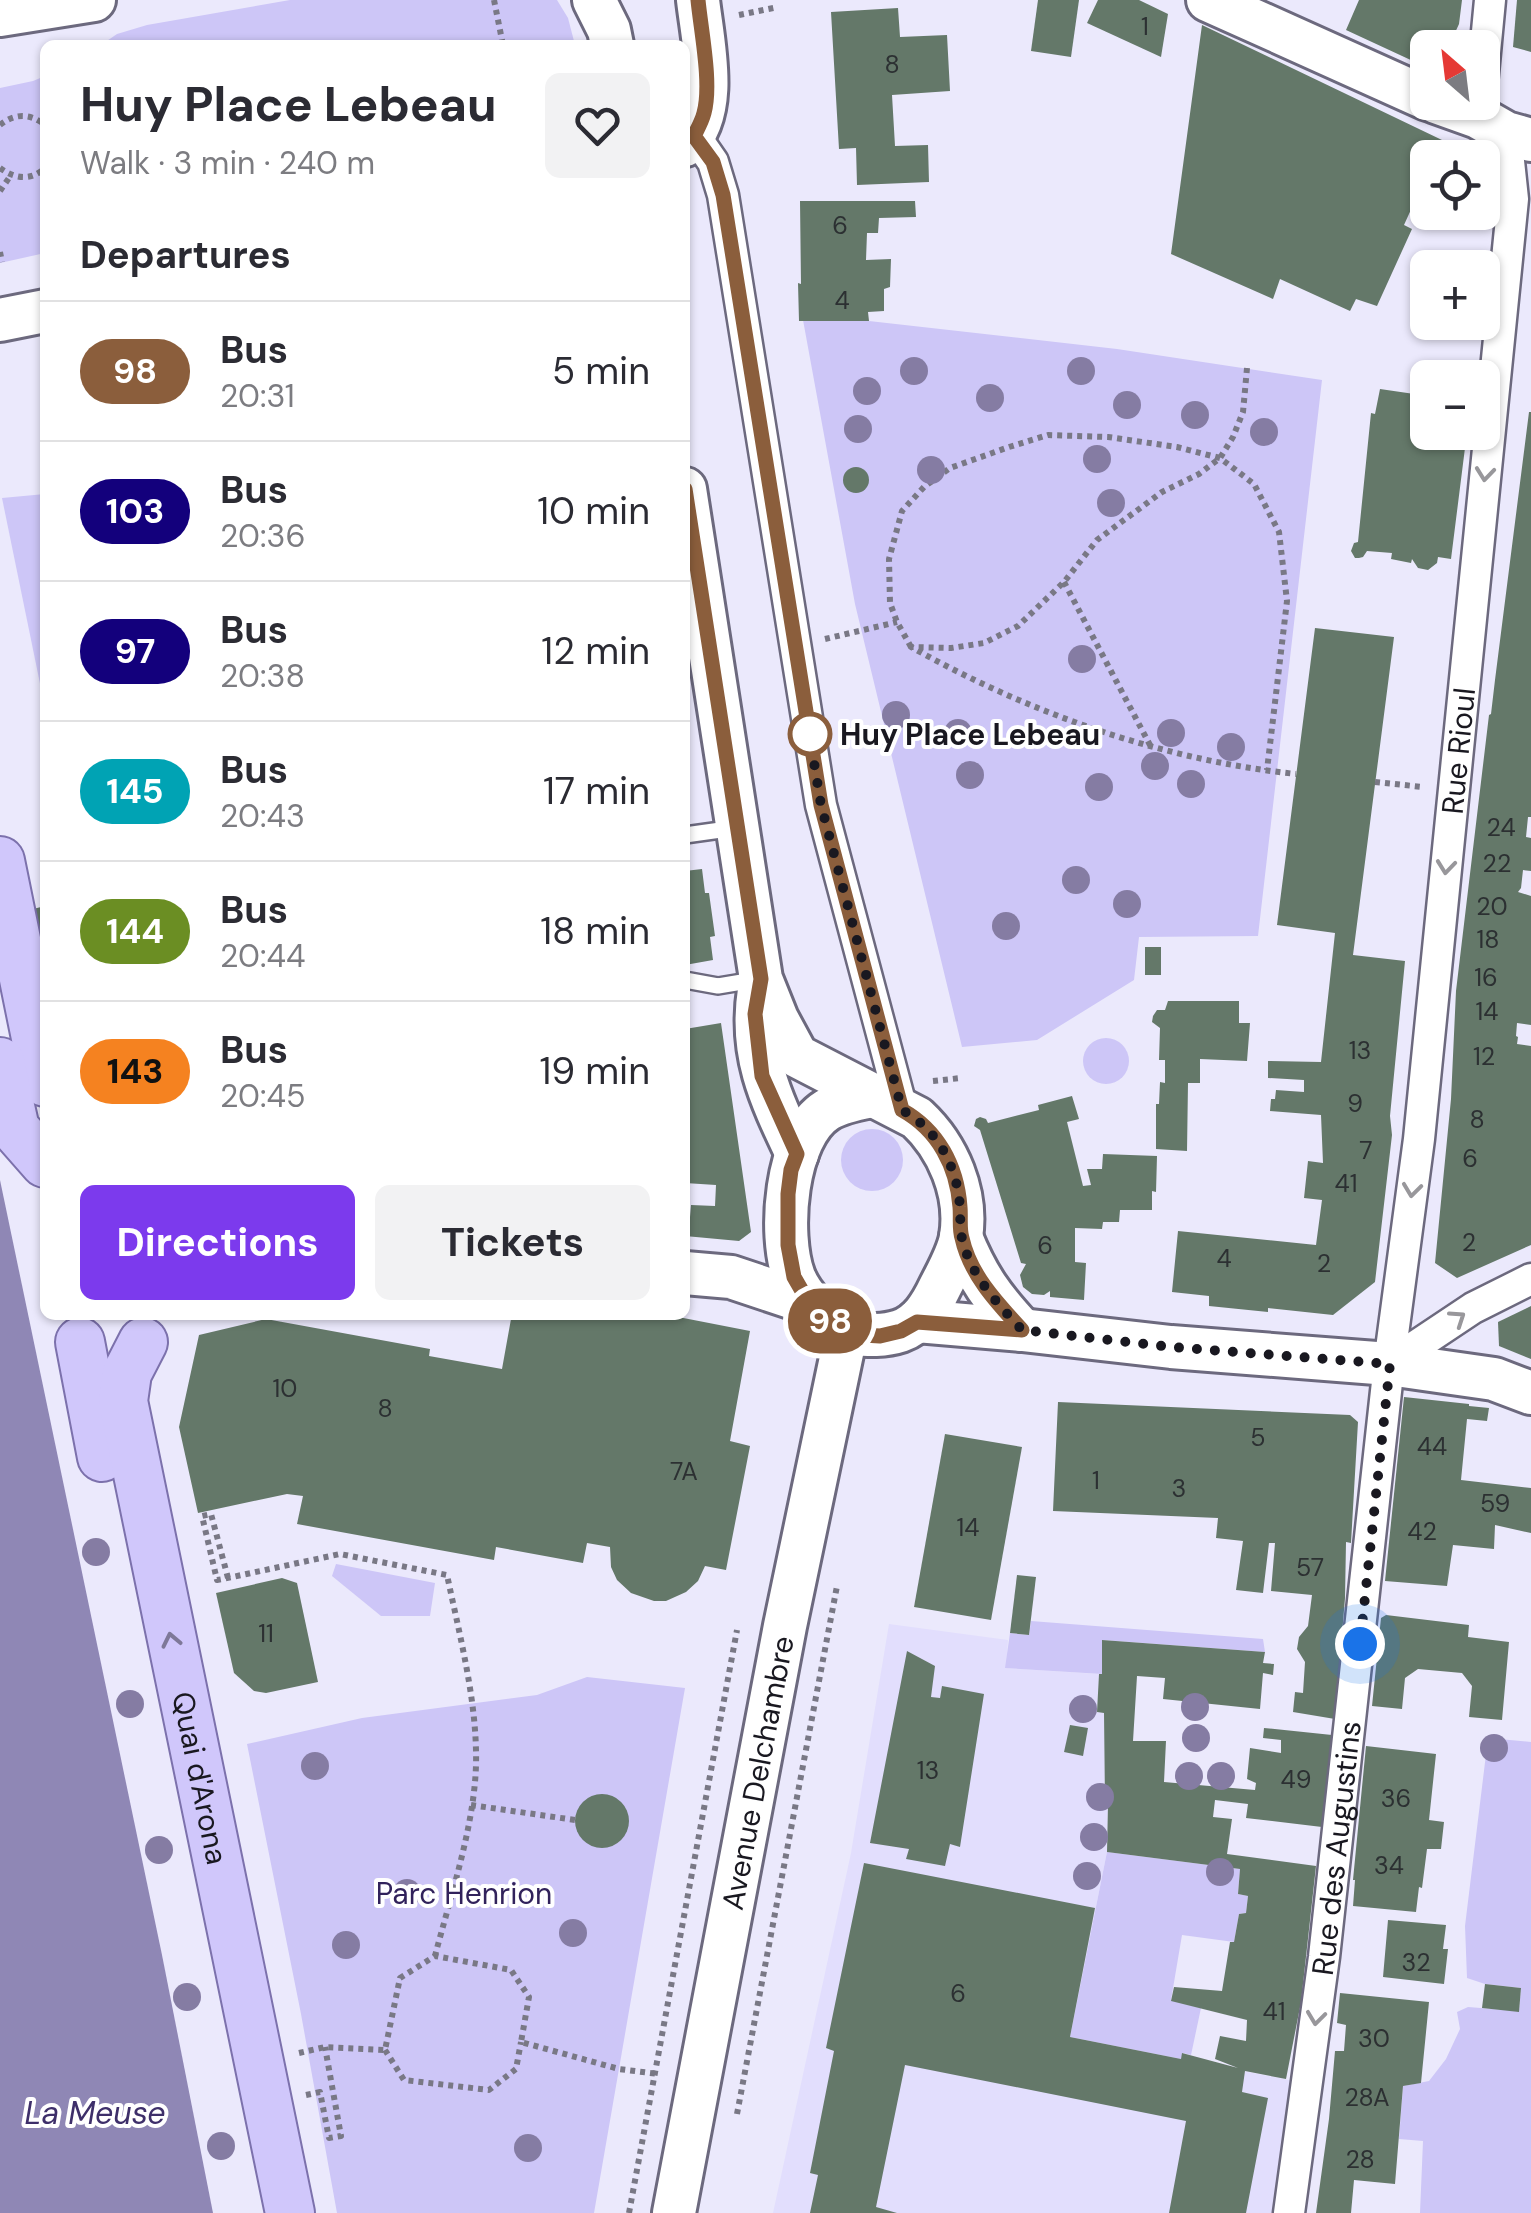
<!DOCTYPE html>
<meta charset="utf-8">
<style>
:root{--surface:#fff;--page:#f2f2f3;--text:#2b2b33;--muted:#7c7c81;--line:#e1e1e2;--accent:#7c3aed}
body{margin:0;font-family:"DM Sans",sans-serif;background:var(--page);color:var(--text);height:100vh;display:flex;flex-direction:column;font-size:38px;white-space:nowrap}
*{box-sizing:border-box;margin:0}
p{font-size:32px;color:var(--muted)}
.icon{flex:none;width:55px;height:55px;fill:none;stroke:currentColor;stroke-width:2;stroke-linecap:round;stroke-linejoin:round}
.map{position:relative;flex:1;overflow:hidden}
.panel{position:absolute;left:40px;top:40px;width:650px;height:1280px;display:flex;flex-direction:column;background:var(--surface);border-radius:15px;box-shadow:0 2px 8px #0004}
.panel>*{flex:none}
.badge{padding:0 20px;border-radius:32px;font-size:35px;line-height:65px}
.needle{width:65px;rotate:332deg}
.controls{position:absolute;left:1410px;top:30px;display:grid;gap:20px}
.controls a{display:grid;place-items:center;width:90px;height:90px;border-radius:15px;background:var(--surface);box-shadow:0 2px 8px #0004;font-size:50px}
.you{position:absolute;width:50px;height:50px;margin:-25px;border:8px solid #fff;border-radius:50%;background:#1a73e8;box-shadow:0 0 0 15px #1a73e833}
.map>.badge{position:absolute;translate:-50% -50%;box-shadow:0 0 0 5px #fff}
h2{padding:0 40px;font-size:38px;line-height:90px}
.round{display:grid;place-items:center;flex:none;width:105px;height:105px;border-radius:15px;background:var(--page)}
.summary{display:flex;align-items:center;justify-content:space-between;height:170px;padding:0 40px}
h1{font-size:48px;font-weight:700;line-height:75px}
.action{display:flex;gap:20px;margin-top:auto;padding:20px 40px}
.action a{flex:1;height:115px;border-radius:15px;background:var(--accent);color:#fff;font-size:40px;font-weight:700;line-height:115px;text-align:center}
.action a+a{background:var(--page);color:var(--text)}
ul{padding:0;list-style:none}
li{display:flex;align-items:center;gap:30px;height:140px;padding:0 40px;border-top:2px solid var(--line)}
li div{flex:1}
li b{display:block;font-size:38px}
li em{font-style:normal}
li .badge{min-width:110px;font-weight:700;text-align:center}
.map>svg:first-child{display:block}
</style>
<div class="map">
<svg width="1531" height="2213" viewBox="0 0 1531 2213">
<rect width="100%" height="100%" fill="#ebe9fc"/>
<polygon fill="#e2defd" points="889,1624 1008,1640 1006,1668 1099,1674 1097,1712 1104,1713 1105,1803 1108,1804 1107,1852 1070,2037 1294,2081 1278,2213 773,2213 851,1853"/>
<g fill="#cdc6f7">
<polygon points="290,0 557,0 568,18 575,45 101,45 117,34 147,25"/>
<polygon points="45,76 45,253 0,263 0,88 33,81"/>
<polygon points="803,320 869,321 1117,349 1322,380 1258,936 1139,937 1134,980 1037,1040 962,1047 855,604"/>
<polygon points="45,494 45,708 2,498"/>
<circle cx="1106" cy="1061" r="23"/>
<circle cx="872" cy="1160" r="31"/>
<polygon points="336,1564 435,1583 430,1616 381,1616 332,1576"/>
<polygon points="1031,1621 1263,1639 1265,1652 1103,1640 1102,1674 1005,1668 1010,1633 1029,1635"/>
<polygon points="587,1677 685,1688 594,2213 337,2213 301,2014 247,1744 362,1718 537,1695"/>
<polygon points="1488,1738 1531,1742 1531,2213 1420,2213 1423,2141 1399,2139 1403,2086 1429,2081 1446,2059 1460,2029 1457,2012 1468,2007 1519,2011 1521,1988 1485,1984 1467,1978 1465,1926"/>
<polygon points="1107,1852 1240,1869 1238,1894 1248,1896 1246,1913 1239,1914 1234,1942 1182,1935 1171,2000 1201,2008 1191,2055 1183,2053 1181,2059 1070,2037"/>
</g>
<polygon fill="#8f87b5" points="0,1180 162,1955 213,2213 0,2213"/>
<g fill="#647869">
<polygon points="1038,0 1079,0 1071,57 1031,51"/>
<polygon points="1098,0 1139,0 1168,14 1161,57 1087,23"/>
<polygon points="1359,0 1462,0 1459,24 1448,48 1428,48 1428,68 1346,30"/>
<polygon points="1517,0 1531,0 1531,52 1513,47"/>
<polygon points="898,8 900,37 947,35 950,91 892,95 895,146 928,145 929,182 857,185 856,148 839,149 831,12"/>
<polygon points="1202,25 1442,140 1434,158 1428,158 1428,172 1404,225 1412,229 1377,306 1356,299 1350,311 1280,279 1273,299 1171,254"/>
<polygon points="800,201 915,201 916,217 879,218 878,233 867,233 866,260 891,259 890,287 884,289 884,311 868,312 869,321 799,321 798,283 801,284"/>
<polygon points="1380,389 1428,396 1428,432 1467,432 1451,559 1438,557 1437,563 1428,570 1418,568 1412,559 1411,563 1391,559 1392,553 1367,551 1363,557 1359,558 1355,558 1351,551 1354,543 1358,542 1371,413 1375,414"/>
<polygon points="1529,412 1531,412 1531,817 1528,817 1526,837 1531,838 1531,871 1523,870 1521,888 1518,892 1531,896 1531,1025 1517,1023 1516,1036 1518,1037 1517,1044 1531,1046 1531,1245 1457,1278 1435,1263 1451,1099 1456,991 1489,715 1491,714 1495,680"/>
<circle cx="856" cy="480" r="13"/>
<polygon points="1315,628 1394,637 1353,955 1405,961 1390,1116 1392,1135 1375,1282 1333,1315 1268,1308 1268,1312 1209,1306 1209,1296 1172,1292 1178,1231 1316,1245 1322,1200 1304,1198 1308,1161 1323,1163 1321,1115 1270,1111 1271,1099 1275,1099 1276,1090 1304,1092 1304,1080 1268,1078 1268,1061 1321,1062 1335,933 1277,925"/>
<polygon points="702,869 705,893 709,893 715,936 710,937 713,960 685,965 685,871"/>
<polygon points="45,906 45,949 44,949 33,909"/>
<rect x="1145" y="947" width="16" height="28"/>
<polygon points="1168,1001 1239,1001 1239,1023 1250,1023 1247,1061 1200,1059 1200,1083 1188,1083 1187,1151 1156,1149 1156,1104 1159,1104 1160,1082 1165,1083 1165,1060 1159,1060 1160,1028 1152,1022 1153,1016 1157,1010 1165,1010"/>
<polygon points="721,1023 751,1232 739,1241 685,1236 685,1216 690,1217 691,1205 715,1206 716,1185 685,1183 685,1029"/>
<polygon points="1072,1096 1079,1119 1067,1122 1083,1186 1091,1185 1087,1169 1102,1169 1103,1154 1157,1156 1156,1192 1152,1191 1152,1210 1120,1210 1119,1222 1103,1222 1102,1229 1075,1228 1075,1262 1086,1263 1084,1300 1050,1297 1050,1291 1044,1295 1032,1294 1023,1287 1020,1275 1026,1264 1021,1263 980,1130 974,1126 976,1119 980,1117 986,1119 988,1123 1039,1110 1038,1105"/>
<polygon points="1531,1306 1531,1359 1499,1346 1498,1322"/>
<polygon points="519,1315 668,1315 750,1331 730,1441 750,1446 726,1570 705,1566 698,1581 686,1592 666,1601 654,1601 631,1593 617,1580 611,1567 610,1547 587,1543 583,1563 496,1547 494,1560 297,1524 303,1496 287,1494 198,1513 179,1427 199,1335 266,1319 430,1349 429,1356 502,1369 511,1319 518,1320"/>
<polygon points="1404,1397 1469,1404 1469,1406 1489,1408 1487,1421 1467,1419 1461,1480 1531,1488 1531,1533 1495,1525 1494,1549 1453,1545 1447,1586 1385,1581"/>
<polygon points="1058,1402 1350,1415 1358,1422 1351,1543 1346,1542 1345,1598 1335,1719 1293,1712 1295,1692 1303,1693 1305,1662 1297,1649 1299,1637 1308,1626 1312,1595 1271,1591 1275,1543 1269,1543 1263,1593 1236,1590 1243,1541 1216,1538 1218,1518 1053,1511"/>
<polygon points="945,1434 1022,1447 991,1620 914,1607"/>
<polygon points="1017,1575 1036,1577 1029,1635 1010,1633"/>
<polygon points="282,1578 297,1583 318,1682 266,1693 254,1691 234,1673 216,1593"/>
<polygon points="1386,1615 1469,1625 1468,1637 1509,1642 1502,1720 1469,1717 1472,1686 1462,1673 1418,1669 1405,1678 1402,1709 1372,1706 1381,1618"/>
<polygon points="1102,1640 1265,1652 1263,1663 1274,1664 1273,1675 1263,1673 1260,1709 1163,1699 1165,1678 1137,1676 1133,1741 1166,1741 1164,1782 1255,1790 1256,1783 1247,1779 1250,1748 1281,1753 1281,1740 1263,1738 1264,1728 1332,1735 1322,1827 1246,1818 1248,1804 1215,1800 1213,1817 1232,1819 1227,1854 1316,1866 1301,2002 1286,2079 1245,2071 1242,2092 1268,2098 1246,2213 1169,2213 1186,2121 905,2065 876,2207 897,2213 810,2213 818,2175 810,2173 834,2051 826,2048 864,1863 1095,1908 1070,2037 1181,2059 1182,2053 1238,2068 1215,2059 1220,2036 1246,2041 1247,2020 1171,2001 1174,1987 1222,1991 1230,1942 1234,1942 1239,1914 1246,1913 1248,1896 1238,1894 1240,1869 1107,1852 1108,1804 1105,1803 1104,1713 1097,1712 1099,1674 1102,1674"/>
<polygon points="907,1651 935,1666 931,1697 940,1698 942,1686 984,1694 960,1847 950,1844 945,1866 906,1859 909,1849 870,1843"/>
<polygon points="1070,1725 1088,1728 1083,1756 1064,1752"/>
<polygon points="1366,1746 1436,1754 1429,1820 1444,1822 1441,1849 1427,1849 1422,1888 1419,1887 1416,1912 1353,1906 1355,1880 1353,1880"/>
<circle cx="602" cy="1821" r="27"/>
<polygon points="1388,1920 1446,1925 1443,1949 1448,1949 1444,1984 1383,1977"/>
<polygon points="1485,1984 1521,1988 1519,2012 1482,2008"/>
<polygon points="1340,1993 1429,2002 1421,2083 1403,2086 1395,2184 1354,2180 1351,2213 1316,2213 1329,2119 1335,2051 1344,2051 1346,2025 1337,2023"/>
</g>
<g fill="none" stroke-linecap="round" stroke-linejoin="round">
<g stroke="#6c697e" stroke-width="20">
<g id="lane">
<polyline points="685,835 735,828"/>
<polyline points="685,980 718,986 760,979"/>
</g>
</g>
<g stroke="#6c697e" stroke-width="35">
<g id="street">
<polyline points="1482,84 1490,0"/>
<polyline points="695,136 713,162 723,195 821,805 902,1109"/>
<polyline points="1389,1364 1473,1308 1531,1279"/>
<path id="s1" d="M1289,2213L1324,1957L1389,1364L1419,1139L1513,199L1506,133"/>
</g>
</g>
<g stroke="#6c697e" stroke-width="48">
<g id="secondary">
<polyline points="594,0 609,30 612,45"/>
<polyline points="1208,0 1428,99"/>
<polyline points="0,15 94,0"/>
<polyline points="1436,102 1478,117 1506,133 1531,140"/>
<path d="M685,145C720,112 703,44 698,0"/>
<polyline points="0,320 45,311"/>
<path d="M685,489L761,979L777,1019L797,1056L917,1118C948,1147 968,1193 961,1237C958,1254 948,1271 940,1287C931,1306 920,1324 900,1331C882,1337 864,1335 846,1334"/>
<path d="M759,990C749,1054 770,1097 797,1154"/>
<path d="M961,1237C977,1277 993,1299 1022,1330"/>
<polyline points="685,1273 731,1277 809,1303"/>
<polyline points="917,1321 1022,1330 1171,1347 1389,1364 1494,1379 1531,1393"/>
<path d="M846,1334C826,1317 804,1302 794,1277C778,1235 785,1136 827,1110C840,1102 857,1099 872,1096"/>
<path id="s2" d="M674,2213L785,1626L846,1334"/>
</g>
</g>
<g stroke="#7c71ac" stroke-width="52">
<g id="primary">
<polyline points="0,861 45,1082"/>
<polyline points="0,1062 15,1129 45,1163"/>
<polyline points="80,1342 102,1457"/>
<path id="s3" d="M143,1342L127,1373L123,1401L290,2213"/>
</g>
</g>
<g stroke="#797885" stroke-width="6" stroke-dasharray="5 5" stroke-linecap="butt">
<polyline points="494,0 503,45"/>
<polyline points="739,15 778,7"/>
<path d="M0,125C15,113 30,113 45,125"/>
<path d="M0,168C15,179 31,181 45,168"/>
<polyline points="0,191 11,175"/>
<polyline points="0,252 2,262"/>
<path d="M1247,368L1243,412L1233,437L1220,458L1199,474L1162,492L1097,540L1064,582L1018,626L984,643L951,648L911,647C1029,713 1162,760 1296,774"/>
<polyline points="1064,582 1151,747"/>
<polyline points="825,639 897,622"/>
<polyline points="911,647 897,622 890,603 889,559 902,511 924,487 950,468 1009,447 1048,435 1108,437 1177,447 1220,458 1254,484 1279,532 1287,601 1267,770"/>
<polyline points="1375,782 1423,787"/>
<polyline points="933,1081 961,1078"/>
<path d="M228,1578L211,1514L202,1516L217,1580L223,1579L340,1554L447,1575C459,1632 475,1694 476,1751C478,1816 451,1894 435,1956"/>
<polyline points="471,1805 575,1820"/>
<polyline points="385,2050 404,2080 489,2090 516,2069 521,2042"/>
<polyline points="299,2053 325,2047 385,2050 400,1978 435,1956 511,1970 529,1997 521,2042 619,2069 658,2074"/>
<polyline points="306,2095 320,2092 329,2138 341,2136 325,2047"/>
<polyline points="737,2114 837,1586"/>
<polyline points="629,2213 737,1630"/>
</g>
<use href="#lane" stroke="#fff" stroke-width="15"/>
<use href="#street" stroke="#fff" stroke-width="30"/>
<use href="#secondary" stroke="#fff" stroke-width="42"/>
<use href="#primary" stroke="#d0c7fb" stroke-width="48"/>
</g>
<g fill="#857ca3">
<circle cx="914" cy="371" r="14"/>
<circle cx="1081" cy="371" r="14"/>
<circle cx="867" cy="391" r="14"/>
<circle cx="990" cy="398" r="14"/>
<circle cx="1127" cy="405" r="14"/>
<circle cx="1195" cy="415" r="14"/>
<circle cx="858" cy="429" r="14"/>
<circle cx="1264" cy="432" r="14"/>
<circle cx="1097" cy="459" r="14"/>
<circle cx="931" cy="470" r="14"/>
<circle cx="1111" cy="503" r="14"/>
<circle cx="1082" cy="659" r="14"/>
<circle cx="896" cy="715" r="14"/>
<circle cx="958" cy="733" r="14"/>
<circle cx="1171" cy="733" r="14"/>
<circle cx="1231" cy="747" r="14"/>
<circle cx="1155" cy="766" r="14"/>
<circle cx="970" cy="775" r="14"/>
<circle cx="1191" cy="784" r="14"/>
<circle cx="1099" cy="787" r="14"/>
<circle cx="1076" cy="880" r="14"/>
<circle cx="1127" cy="904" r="14"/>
<circle cx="1006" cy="926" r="14"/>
<circle cx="96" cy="1552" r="14"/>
<circle cx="130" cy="1704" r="14"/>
<circle cx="1195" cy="1707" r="14"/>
<circle cx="1083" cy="1709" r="14"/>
<circle cx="1196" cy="1738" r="14"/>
<circle cx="1494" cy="1748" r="14"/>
<circle cx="315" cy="1766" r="14"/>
<circle cx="1189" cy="1776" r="14"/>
<circle cx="1221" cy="1776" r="14"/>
<circle cx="1100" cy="1797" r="14"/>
<circle cx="1094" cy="1837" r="14"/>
<circle cx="159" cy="1850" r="14"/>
<circle cx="1220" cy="1872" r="14"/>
<circle cx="1087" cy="1876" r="14"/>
<circle cx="407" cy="1893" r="14"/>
<circle cx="573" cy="1933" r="14"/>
<circle cx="346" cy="1945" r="14"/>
<circle cx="187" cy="1997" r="14"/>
<circle cx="221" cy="2146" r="14"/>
<circle cx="528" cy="2148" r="14"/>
</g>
<defs><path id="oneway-chevron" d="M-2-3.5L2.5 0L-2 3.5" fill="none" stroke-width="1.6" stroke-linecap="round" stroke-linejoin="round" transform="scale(2.5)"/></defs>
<g stroke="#98979b">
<use href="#oneway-chevron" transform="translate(1485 474) rotate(96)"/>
<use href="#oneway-chevron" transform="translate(1446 867) rotate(96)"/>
<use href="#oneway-chevron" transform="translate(1412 1190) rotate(97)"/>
<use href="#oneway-chevron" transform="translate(1458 1318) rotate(-34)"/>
<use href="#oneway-chevron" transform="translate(1316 2018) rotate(97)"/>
</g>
<use stroke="#7e7898" href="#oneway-chevron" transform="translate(171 1640) rotate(-102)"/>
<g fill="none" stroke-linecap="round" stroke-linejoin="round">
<g stroke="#fff" stroke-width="22">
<path id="line" d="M685,489L761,979L755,1014L762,1076L797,1154L791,1170L788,1194V1245L794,1277L809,1303L846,1334L880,1336L901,1331L917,1322L1022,1330C998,1304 970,1275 962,1238C959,1229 961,1217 960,1207C957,1166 938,1130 902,1110L821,805L723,195L713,162L694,136C698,128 702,121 704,113C712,84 701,31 698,0"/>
</g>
<use href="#line" stroke="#8b5e3c" stroke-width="15"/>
<path stroke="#191820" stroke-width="10" stroke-dasharray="0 18" d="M810,734L809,732L821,805L902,1110C938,1130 957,1166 960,1207C961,1217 959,1229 962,1238C970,1275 998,1304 1022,1330L1171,1347L1390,1364L1360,1644"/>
</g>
<circle fill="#fff" stroke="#8b5e3c" stroke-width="5" cx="810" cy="734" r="20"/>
<g text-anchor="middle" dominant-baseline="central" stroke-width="8" stroke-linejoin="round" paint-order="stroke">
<g font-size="25" fill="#2c3032">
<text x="1145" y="26">1</text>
<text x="892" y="64">8</text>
<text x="840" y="225">6</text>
<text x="842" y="300">4</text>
<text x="1501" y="827">24</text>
<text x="1497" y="863">22</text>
<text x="1492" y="906">20</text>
<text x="1488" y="939">18</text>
<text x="1486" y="977">16</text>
<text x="1487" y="1011">14</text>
<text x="1360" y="1050">13</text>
<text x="1484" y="1056">12</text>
<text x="1355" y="1103">9</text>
<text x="1477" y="1119">8</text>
<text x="1366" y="1150">7</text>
<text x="1470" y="1158">6</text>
<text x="1346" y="1183">41</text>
<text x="1469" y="1242">2</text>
<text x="1045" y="1245">6</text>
<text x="1224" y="1258">4</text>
<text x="1324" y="1263">2</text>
<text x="285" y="1388">10</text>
<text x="385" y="1408">8</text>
<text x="1258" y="1437">5</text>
<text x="1432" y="1446">44</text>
<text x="684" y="1471">7A</text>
<text x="1096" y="1480">1</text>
<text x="1179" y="1488">3</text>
<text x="1495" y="1503">59</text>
<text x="968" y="1527">14</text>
<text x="1422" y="1531">42</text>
<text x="1310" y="1567">57</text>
<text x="266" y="1633">11</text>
<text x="928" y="1770">13</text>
<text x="1296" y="1779">49</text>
<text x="1396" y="1798">36</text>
<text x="1389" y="1865">34</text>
<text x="1416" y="1962">32</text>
<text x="958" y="1993">6</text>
<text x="1274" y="2011">41</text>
<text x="1374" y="2038">30</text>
<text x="1367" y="2097">28A</text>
<text x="1360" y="2159">28</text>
</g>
<g font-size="30" font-weight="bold" fill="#191820" stroke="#fff" text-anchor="start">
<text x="840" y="734">Huy Place Lebeau</text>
</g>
<g font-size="30" fill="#191820" stroke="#fff">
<text stroke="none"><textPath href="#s1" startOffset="1472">Rue Rioul</textPath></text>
<text stroke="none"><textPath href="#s2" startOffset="448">Avenue Delchambre</textPath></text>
<text stroke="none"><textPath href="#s3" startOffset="448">Quai d'Arona</textPath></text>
<text stroke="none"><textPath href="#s1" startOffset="368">Rue des Augustins</textPath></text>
</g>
<g font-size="30" fill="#31225b" stroke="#fff">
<text x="464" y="1893">Parc Henrion</text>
</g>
<g font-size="32" font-style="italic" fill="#3e2f6a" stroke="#fff">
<text x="95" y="2113">La Meuse</text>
</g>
</g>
</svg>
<div class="controls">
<a><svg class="needle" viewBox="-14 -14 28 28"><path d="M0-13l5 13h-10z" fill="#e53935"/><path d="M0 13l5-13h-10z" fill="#7c7c81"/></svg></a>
<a><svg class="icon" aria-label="locate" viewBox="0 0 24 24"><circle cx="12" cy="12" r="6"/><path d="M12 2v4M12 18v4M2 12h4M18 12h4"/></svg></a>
<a>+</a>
<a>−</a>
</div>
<div class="you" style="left:1360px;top:1644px"></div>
<b class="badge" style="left:830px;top:1321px;background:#8b5e3c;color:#fff">98</b>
<section class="panel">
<div class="summary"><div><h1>Huy Place Lebeau</h1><p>Walk · 3 min · 240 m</p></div><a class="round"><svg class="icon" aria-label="heart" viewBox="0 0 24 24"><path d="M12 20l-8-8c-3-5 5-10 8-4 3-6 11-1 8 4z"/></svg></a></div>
<h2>Departures</h2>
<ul>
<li><span class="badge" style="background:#8b5e3c;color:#fff">98</span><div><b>Bus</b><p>20:31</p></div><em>5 min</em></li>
<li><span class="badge" style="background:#13007c;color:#fff">103</span><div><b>Bus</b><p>20:36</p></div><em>10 min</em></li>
<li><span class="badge" style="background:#13007c;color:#fff">97</span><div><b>Bus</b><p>20:38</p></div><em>12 min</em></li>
<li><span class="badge" style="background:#00a3b4;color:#fff">145</span><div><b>Bus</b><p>20:43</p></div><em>17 min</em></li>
<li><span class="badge" style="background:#6b8e23;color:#fff">144</span><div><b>Bus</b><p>20:44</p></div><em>18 min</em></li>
<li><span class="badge" style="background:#f58220;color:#111">143</span><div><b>Bus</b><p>20:45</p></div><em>19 min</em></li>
</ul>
<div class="action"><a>Directions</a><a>Tickets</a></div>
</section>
</div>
